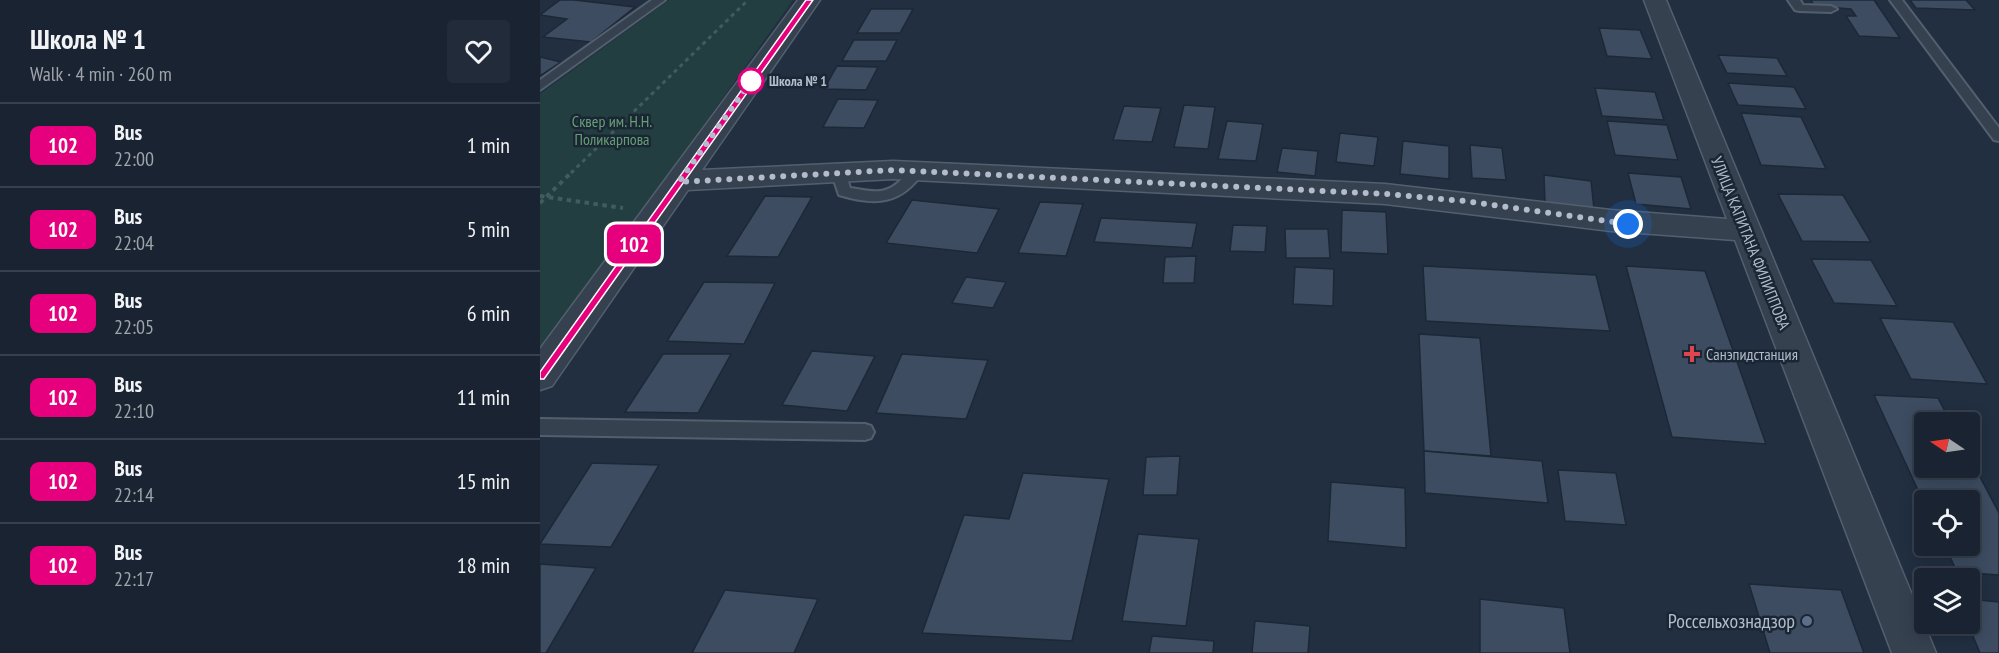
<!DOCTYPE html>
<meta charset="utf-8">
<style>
:root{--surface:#192331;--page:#222b39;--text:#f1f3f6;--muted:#9fa4ab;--line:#37404d}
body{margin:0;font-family:"PT Sans Narrow",sans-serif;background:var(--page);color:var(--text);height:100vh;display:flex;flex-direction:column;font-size:22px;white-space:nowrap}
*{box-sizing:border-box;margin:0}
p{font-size:20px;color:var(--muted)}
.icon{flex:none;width:33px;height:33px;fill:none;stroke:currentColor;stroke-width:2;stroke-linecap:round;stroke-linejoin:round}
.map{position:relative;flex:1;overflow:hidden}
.details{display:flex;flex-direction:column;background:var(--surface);width:540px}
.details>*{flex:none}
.badge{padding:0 12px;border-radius:9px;font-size:21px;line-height:39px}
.needle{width:39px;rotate:283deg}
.controls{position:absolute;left:1374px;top:412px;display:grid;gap:12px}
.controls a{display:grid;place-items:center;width:66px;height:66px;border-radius:6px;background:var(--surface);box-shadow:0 3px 15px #0003,0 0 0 2px var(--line);font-size:30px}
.you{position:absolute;width:30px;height:30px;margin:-15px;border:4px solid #fff;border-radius:50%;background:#1a73e8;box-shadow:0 0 0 9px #1a73e833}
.map>.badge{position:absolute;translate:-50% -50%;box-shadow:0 0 0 3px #fff}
.round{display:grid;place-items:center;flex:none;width:63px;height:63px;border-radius:6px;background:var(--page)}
.summary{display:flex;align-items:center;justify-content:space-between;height:102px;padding:0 30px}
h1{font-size:28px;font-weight:700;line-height:45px}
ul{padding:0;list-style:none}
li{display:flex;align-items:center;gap:18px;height:84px;padding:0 30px;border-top:2px solid var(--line)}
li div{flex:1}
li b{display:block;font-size:22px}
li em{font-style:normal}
li .badge{min-width:66px;font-weight:700;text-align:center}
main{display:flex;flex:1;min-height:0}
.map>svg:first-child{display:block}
</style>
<main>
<section class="details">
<div class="summary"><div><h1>Школа № 1</h1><p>Walk · 4 min · 260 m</p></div><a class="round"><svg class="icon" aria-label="heart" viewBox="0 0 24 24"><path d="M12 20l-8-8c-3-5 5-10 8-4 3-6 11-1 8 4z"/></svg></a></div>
<ul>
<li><span class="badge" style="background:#e6007e;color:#fff">102</span><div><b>Bus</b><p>22:00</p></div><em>1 min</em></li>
<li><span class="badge" style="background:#e6007e;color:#fff">102</span><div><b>Bus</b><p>22:04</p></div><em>5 min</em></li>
<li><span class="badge" style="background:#e6007e;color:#fff">102</span><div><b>Bus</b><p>22:05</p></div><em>6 min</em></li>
<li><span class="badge" style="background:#e6007e;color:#fff">102</span><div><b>Bus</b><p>22:10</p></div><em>11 min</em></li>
<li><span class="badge" style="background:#e6007e;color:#fff">102</span><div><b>Bus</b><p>22:14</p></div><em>15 min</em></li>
<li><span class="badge" style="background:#e6007e;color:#fff">102</span><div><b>Bus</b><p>22:17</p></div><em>18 min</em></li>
</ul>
</section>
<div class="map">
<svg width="1459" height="653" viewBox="0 0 1459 653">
<rect width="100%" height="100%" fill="#212f41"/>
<polygon fill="#233e41" points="129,0 253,0 0,353 0,94"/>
<g fill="#3d4c61" stroke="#1d2837" stroke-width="1.5">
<polygon points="20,0 34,0 95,7 51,42 3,37 27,19 0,15"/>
<polygon points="1271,0 1334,0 1360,38 1319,36 1306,16 1316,16 1311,9 1274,6"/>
<polygon points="1370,0 1426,0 1435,10 1376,8"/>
<polygon points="331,9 373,9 360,33 317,33"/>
<polygon points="1059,28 1100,30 1112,59 1067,56"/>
<polygon points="314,40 357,40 346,61 302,61"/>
<polygon points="1178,55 1237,58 1247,76 1187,73"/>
<polygon points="0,57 21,62 0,76"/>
<polygon points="297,66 338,67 326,90 284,89"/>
<polygon points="1188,83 1254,87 1266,109 1198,105"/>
<polygon points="1055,88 1115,92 1124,120 1062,116"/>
<polygon points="298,99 338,100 324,128 283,127"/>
<polygon points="644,105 675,107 668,149 634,147"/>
<polygon points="584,106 621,108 612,142 573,140"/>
<polygon points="1201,113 1261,117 1286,169 1221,165"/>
<polygon points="687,121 723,124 716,161 678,159"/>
<polygon points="1067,121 1127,125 1138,160 1075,155"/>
<polygon points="800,133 838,137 834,166 796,162"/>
<polygon points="863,141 909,146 909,179 860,174"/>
<polygon points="930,145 962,148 966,180 932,178"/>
<polygon points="742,148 778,151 775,176 737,172"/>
<polygon points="1088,173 1141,177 1151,209 1096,204"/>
<polygon points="1004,175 1051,181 1054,209 1005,204"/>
<polygon points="1238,194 1303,195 1331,242 1262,241"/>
<polygon points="225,196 272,197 238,257 187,256"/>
<polygon points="372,200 459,209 437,253 346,243"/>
<polygon points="500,202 543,204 526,256 478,253"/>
<polygon points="802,210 846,212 848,254 801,252"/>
<polygon points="561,218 657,223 652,248 554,242"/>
<polygon points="693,225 727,226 725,252 690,251"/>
<polygon points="745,229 788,229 790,258 746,258"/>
<polygon points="656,256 654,283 623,283 625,257"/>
<polygon points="1271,259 1331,260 1357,306 1294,303"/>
<polygon points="883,266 1056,275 1070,331 886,321"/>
<polygon points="1086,266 1165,271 1226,444 1132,437"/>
<polygon points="755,267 794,269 793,306 753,304"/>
<polygon points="426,277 466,282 453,308 412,303"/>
<polygon points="164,282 235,283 204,344 127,341"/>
<polygon points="1340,318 1413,322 1447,384 1371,379"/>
<polygon points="879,334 940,338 951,456 884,451"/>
<polygon points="272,351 335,356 307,411 242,405"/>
<polygon points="123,354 191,354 158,413 85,412"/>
<polygon points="362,354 448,360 426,419 336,413"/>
<polygon points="1334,395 1398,398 1411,423 1384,423 1384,468 1430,468 1430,458 1459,513 1459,575 1417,572 1405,546 1430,546 1430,501 1384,503"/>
<polygon points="884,451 1002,461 1008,503 885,493"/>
<polygon points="640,456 637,495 603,495 606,457"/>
<polygon points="52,463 119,465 71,547 0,544"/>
<polygon points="1018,470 1076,473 1086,525 1025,521"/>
<polygon points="483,473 569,479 532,641 382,633 424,515 469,519"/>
<polygon points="791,482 865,488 866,548 788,541"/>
<polygon points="598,534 659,539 646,626 582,621"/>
<polygon points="0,564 56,568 6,653 0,653"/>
<polygon points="1209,584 1301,590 1324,653 1230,653"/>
<polygon points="185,590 278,599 254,653 152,653"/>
<polygon points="940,599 1024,608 1030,653 940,653"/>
<polygon points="1430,599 1459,602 1459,653 1440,653 1428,624 1430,624"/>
<polygon points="715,621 770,626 768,653 712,653"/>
<polygon points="612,636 674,641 673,653 609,653"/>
</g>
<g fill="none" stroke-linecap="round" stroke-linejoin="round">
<g stroke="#545f6e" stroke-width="4">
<g id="lane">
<polygon points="112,0 125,0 0,90 0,80"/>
<polygon points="1248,0 1260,0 1263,5 1291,6 1297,9 1291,12 1259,11 1255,10"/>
<polygon points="1350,0 1362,0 1459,128 1459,141 1454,140"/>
<path d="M298,166L305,171L310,188C333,191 345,197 363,178C367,173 370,168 377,166L384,171C361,205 336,206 299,195L291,171Z"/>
<polygon points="0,419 325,424 331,426 334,432 331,438 325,440 0,435"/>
</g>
</g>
<g stroke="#545f6e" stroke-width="3">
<polygon id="street" points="258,0 280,0 162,170 353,161 845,184 1071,210 1187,219 1104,0 1126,0 1396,653 1352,653 1195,240 1071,231 845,204 353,179 148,190 12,386 0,390 0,349"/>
</g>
<polyline stroke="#425b5e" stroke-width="3" stroke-dasharray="4 4" stroke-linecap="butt" points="31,173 208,0"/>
<g stroke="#425b5e" stroke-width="4" stroke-dasharray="4.5 4.5" stroke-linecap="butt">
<polyline points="0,196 83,208"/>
<polyline points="0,203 33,171"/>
</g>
<use href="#lane" fill="#364150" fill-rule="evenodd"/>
<use href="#street" fill="#364150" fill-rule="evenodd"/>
</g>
<polygon fill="#e6007e" stroke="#fff" stroke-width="1.5" points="266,0 273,0 4,379 0,379 0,372"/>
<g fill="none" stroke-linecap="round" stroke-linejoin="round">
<polyline stroke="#b2bccb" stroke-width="6" stroke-dasharray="0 10.8" points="211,81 217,73 139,182 354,170 846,194 924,201 1088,224"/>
</g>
<circle fill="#fff" stroke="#e6007e" stroke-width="3" cx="211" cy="81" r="12"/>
<path fill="#e0444e" stroke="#1b2635" stroke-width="2" d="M1149 345h6v6h6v6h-6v6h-6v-6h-6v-6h6z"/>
<circle fill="#5c6f8a" stroke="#1b2635" stroke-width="2" cx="1267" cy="621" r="6"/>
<g text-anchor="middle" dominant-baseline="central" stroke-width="5" stroke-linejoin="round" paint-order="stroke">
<g font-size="14" font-weight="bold" fill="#b2bccb" stroke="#1b2635" text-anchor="start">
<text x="229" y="81">Школа № 1</text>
</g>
<g font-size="16" fill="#669f73" stroke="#1b2635">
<text x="72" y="121">Сквер им. Н.Н.<tspan x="72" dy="18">Поликарпова</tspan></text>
</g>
<g font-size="16" fill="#b2bccb" stroke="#1b2635">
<text transform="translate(1211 243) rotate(68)">УЛИЦА КАПИТАНА ФИЛИППОВА</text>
</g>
<g font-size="16" fill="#b2bccb" stroke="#1b2635" text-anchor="start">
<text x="1166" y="354">Санэпидстанция</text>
</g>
<g font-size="20" fill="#b2bccb" stroke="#1b2635" text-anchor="end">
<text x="1255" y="621">Россельхознадзор</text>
</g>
</g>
</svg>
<div class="controls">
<a><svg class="needle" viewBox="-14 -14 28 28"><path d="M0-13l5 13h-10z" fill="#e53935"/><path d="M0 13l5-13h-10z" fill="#9fa4ab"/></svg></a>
<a><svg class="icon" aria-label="locate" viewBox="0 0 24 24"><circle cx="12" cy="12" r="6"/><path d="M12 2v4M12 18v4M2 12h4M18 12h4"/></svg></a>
<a><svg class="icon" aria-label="layers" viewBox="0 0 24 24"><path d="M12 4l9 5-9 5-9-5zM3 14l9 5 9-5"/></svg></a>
</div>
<div class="you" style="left:1088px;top:224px"></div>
<b class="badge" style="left:94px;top:244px;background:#e6007e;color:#fff">102</b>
</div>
</main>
